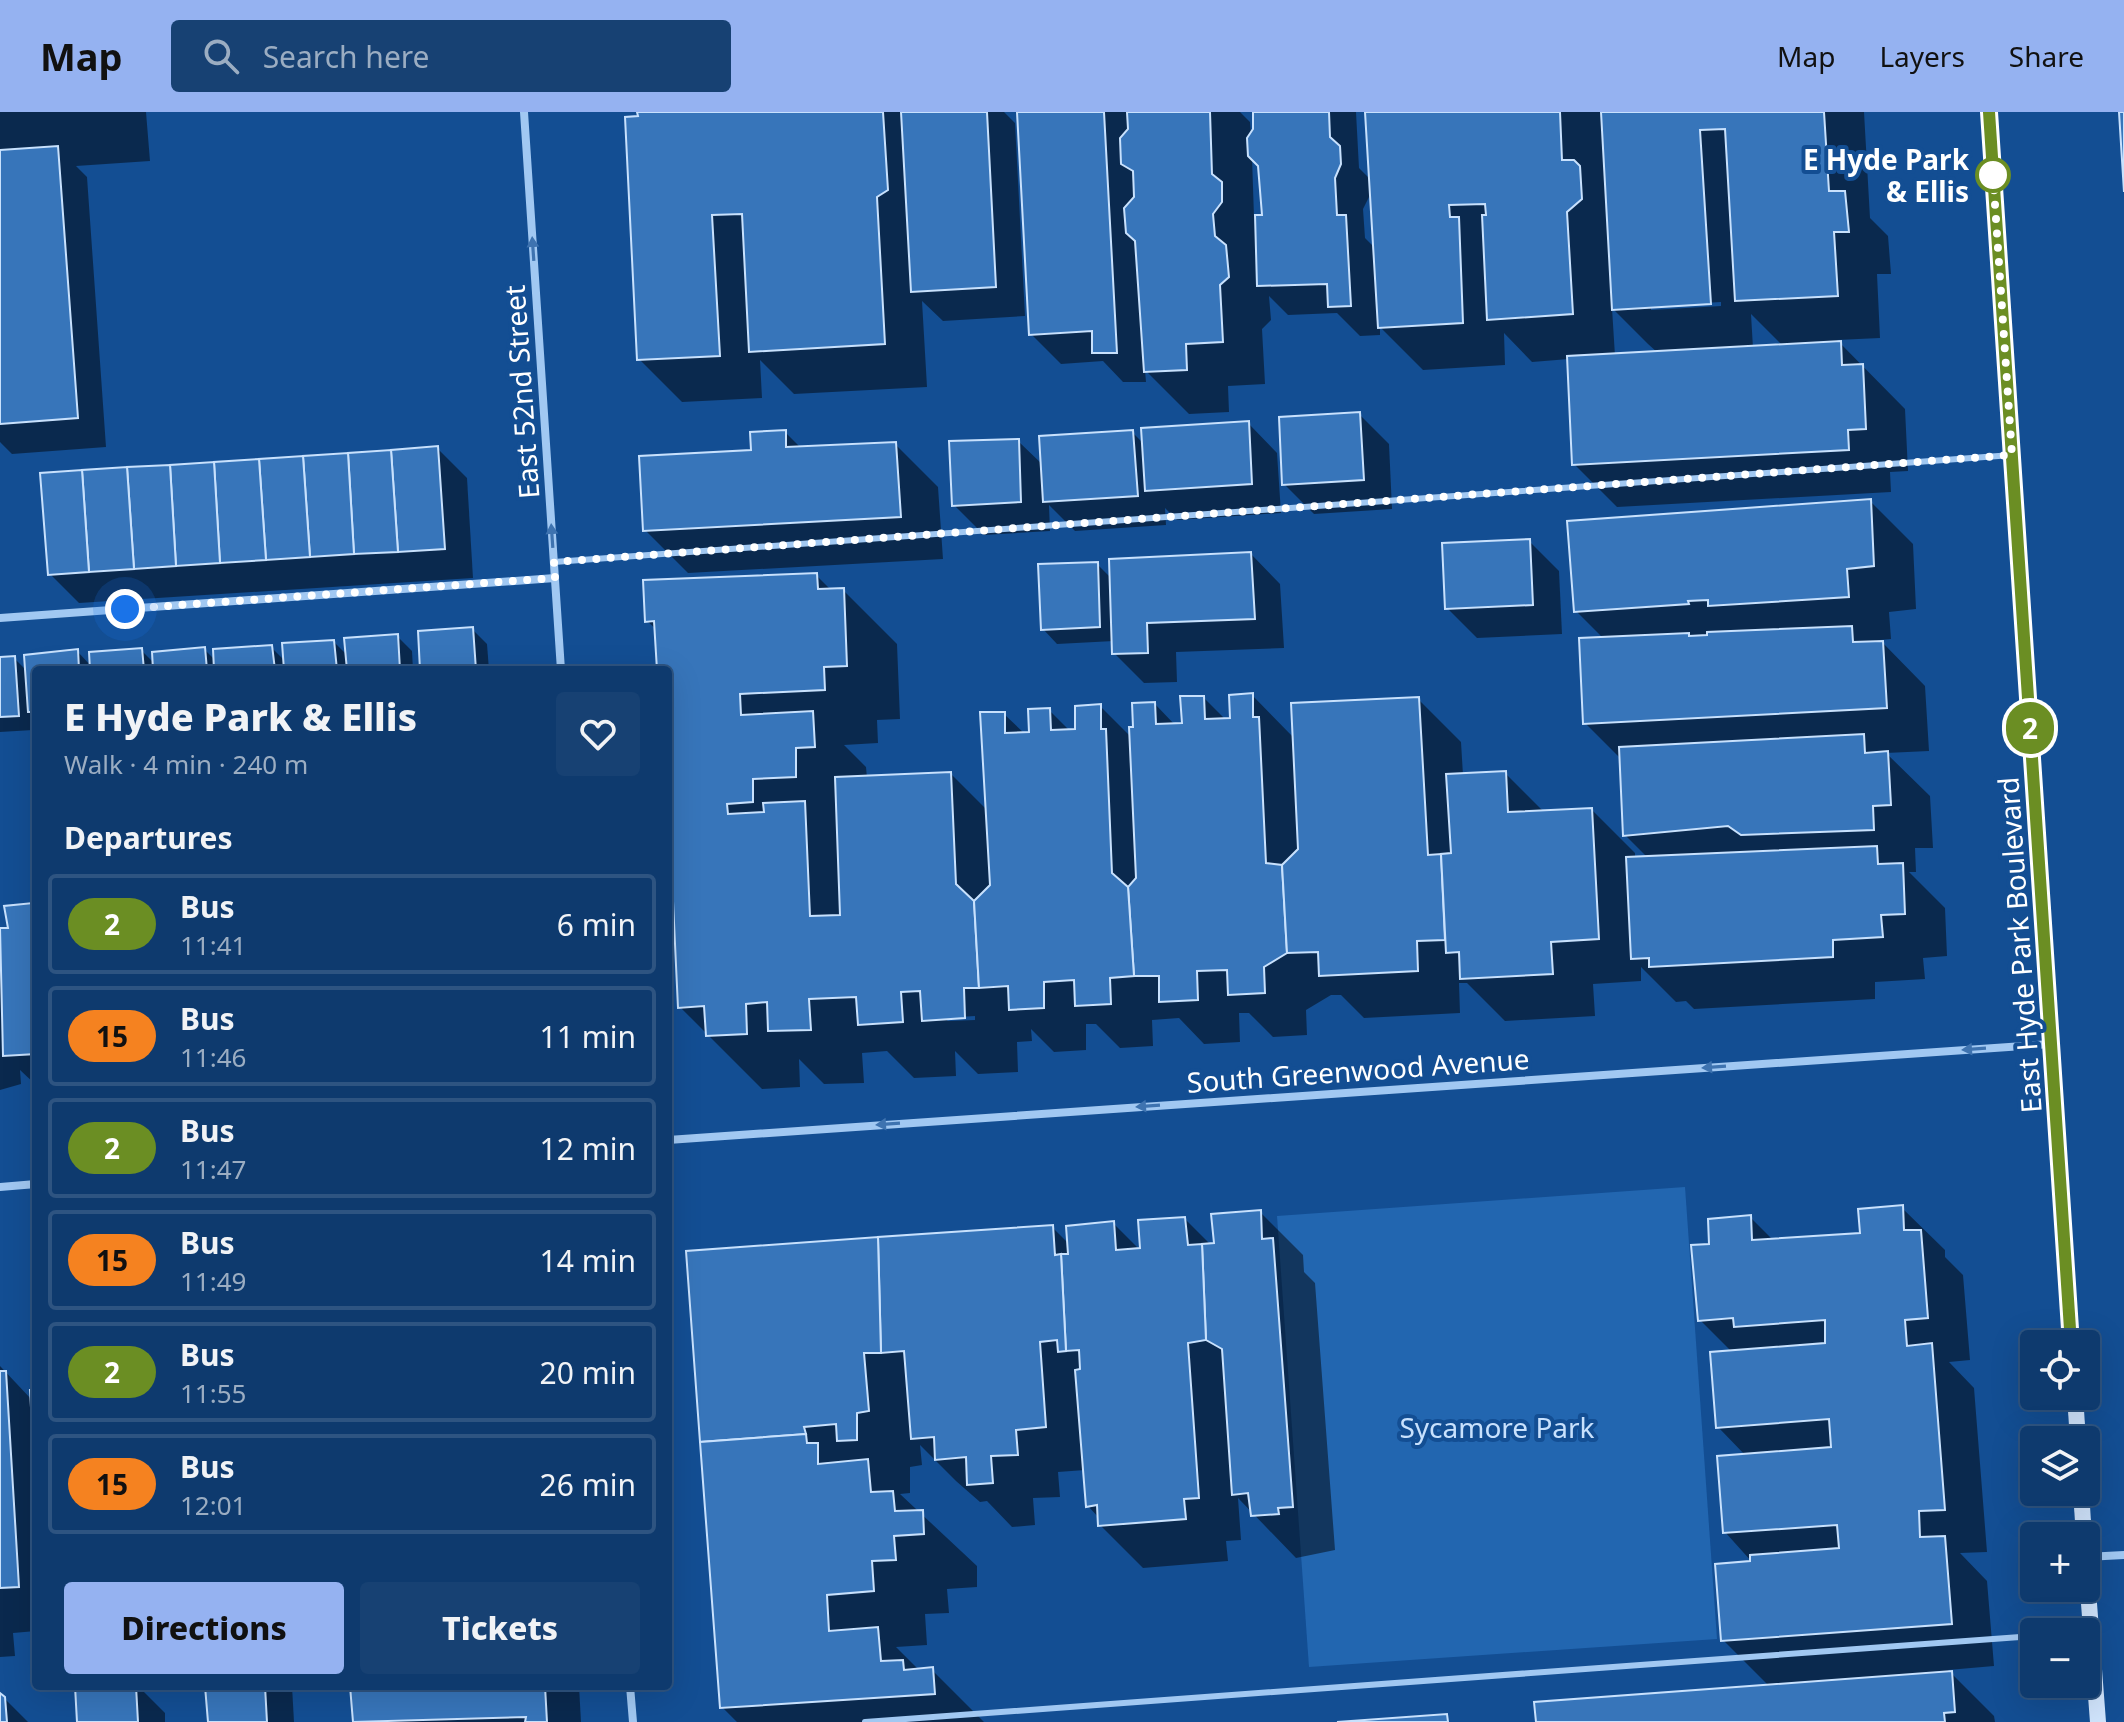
<!DOCTYPE html>
<meta charset="utf-8">
<style>
:root{--surface:#0e3a6e;--page:#174173;--text:#f1f3f6;--muted:#9badc2;--line:#2e5481;--accent:#95b2f1}
body{margin:0;font-family:"Noto Sans",sans-serif;background:var(--page);color:var(--text);height:100vh;display:flex;flex-direction:column;font-size:30px;white-space:nowrap}
*{box-sizing:border-box;margin:0}
p{font-size:26px;color:var(--muted)}
.icon{flex:none;width:44px;height:44px;fill:none;stroke:currentColor;stroke-width:2;stroke-linecap:round;stroke-linejoin:round}
.map{position:relative;flex:1;overflow:hidden}
.panel{position:absolute;left:32px;top:554px;width:640px;height:1024px;display:flex;flex-direction:column;background:var(--surface);border-radius:8px;box-shadow:0 8px 32px #0002,0 0 0 2px var(--line)}
.panel>*{flex:none}
.badge{padding:0 16px;border-radius:26px;font-size:28px;line-height:52px}
.controls{position:absolute;left:2020px;top:1218px;display:grid;gap:16px}
.controls a{display:grid;place-items:center;width:80px;height:80px;border-radius:8px;background:var(--surface);box-shadow:0 8px 32px #0002,0 0 0 2px var(--line);font-size:40px}
.you{position:absolute;width:40px;height:40px;margin:-20px;border:6px solid #fff;border-radius:50%;background:#1a73e8;box-shadow:0 0 0 12px #1a73e833}
.map>.badge{position:absolute;translate:-50% -50%;box-shadow:0 0 0 4px #fff}
h2{padding:0 32px;font-size:30px;line-height:72px}
.round{display:grid;place-items:center;flex:none;width:84px;height:84px;border-radius:8px;background:var(--page)}
.headline{display:flex;align-items:center;justify-content:space-between;height:136px;padding:0 32px}
h1{font-size:38px;font-weight:800;line-height:60px}
.action{display:flex;gap:16px;margin-top:auto;padding:16px 32px}
.action a{flex:1;height:92px;border-radius:8px;background:var(--accent);color:#111;font-size:32px;font-weight:800;line-height:92px;text-align:center}
.action a+a{background:var(--page);color:var(--text)}
ul{padding:0;list-style:none}
li{display:flex;align-items:center;gap:24px;height:100px;margin:0 16px 12px;padding:0 16px;border:4px solid var(--line);border-radius:8px}
li div{flex:1}
li b{display:block;font-size:30px}
li em{font-style:normal}
li .badge{min-width:88px;font-weight:700;text-align:center}
header{display:flex;align-items:center;gap:48px;box-sizing:border-box;height:112px;padding:0 40px;background:var(--accent);color:#111}
header strong{font-size:38px}
nav{display:flex;gap:44px;margin-inline-start:auto;font-size:28px}
.search{width:560px;height:72px;background:var(--page);display:flex;align-items:center;gap:20px;box-sizing:border-box;padding:0 28px;border-radius:8px;color:var(--muted);font-size:30px}
.map>svg:first-child{display:block}
</style>
<header>
<strong>Map</strong>
<div class="search"><svg class="icon" aria-label="search" viewBox="0 0 24 24"><circle cx="10" cy="10" r="6"/><path d="M15 15l6 6"/></svg>Search here</div>
<nav><a>Map</a><a>Layers</a><a>Share</a></nav>
</header>
<div class="map">
<svg width="2124" height="1610" viewBox="0 0 2124 1610">
<rect width="100%" height="100%" fill="#134e93"/>
<polygon fill="#2266b0" points="1685,1075 1717,1527 1309,1555 1277,1104"/>
<g fill="#0007" fill-rule="evenodd">
<polygon points="0,0 146,0 150,49 76,54 87,65 106,335 12,342 0,330"/>
<polygon points="639,0 1004,0 1015,11 1025,204 943,209 922,189 927,275 794,282 760,248 762,286 682,290 639,247"/>
<path d="M1019,0H1240L1250,10L1251,23L1255,18V0H1356L1359,56L1371,68L1367,0H1864L1870,106L1888,124L1891,162H1877L1880,226L1837,228L1905,297L1908,359L1890,360L1891,380L1617,395L1574,352L1569,247L1532,250L1504,221L1505,253L1423,258L1380,215V223L1360,224L1337,201L1288,203L1269,184L1271,208L1262,217L1265,272L1228,274L1229,300L1189,302L1145,258L1146,270H1123L1103,249L1061,252L1031,222ZM1252,45L1260,54L1264,104L1254,105ZM1372,79L1375,136L1365,126L1363,97ZM1721,190V194L1651,198V194ZM1612,196L1648,232L1658,241L1615,244ZM1751,202L1780,231L1784,234L1753,236Z"/>
<polygon points="1359,302 1389,332 1392,397 1314,402 1284,372"/>
<polygon points="1248,311 1277,341 1281,401 1177,408 1165,396 1166,413 1075,419 1049,393 1050,419 984,423 954,393 1018,329 1043,353 1132,320 1144,332"/>
<polygon points="785,320 801,336 895,332 938,375 943,447 688,461 645,418"/>
<polygon points="437,336 467,366 473,466 79,491 50,462"/>
<path d="M1870,389L1913,432L1916,497L1889,500L1891,527L1880,528L1925,574L1929,639L1886,641L1930,684L1933,736H1915L1916,760H1909L1945,796L1947,844L1923,846L1925,867L1875,870V887L1694,897L1686,889L1676,890L1641,855V869L1593,872L1595,904L1505,909L1467,871H1459L1460,901L1364,906L1341,883H1331L1306,898L1307,923L1273,925L1249,901H1239L1240,930L1204,932L1179,906L1152,908L1153,934L1120,936L1096,912H1086V938L1054,940L1031,917L1032,929L1017,930L1018,960L978,962L955,939L956,964L914,966L887,939L862,941L864,971L824,972L799,947L800,975L762,977L680,895L668,663V558H659L657,518L647,509L816,463L832,479L843,478L897,532L900,607L877,608L878,631L844,633L866,655L867,666L951,662L988,699L1004,602L1025,622H1031L1049,598L1070,619H1077L1100,594L1132,626L1155,592L1175,613H1184L1204,586L1226,608H1232L1252,583L1294,626L1418,587L1461,630L1463,663L1505,661L1544,700L1592,698L1635,741V747L1648,746L1625,723L1622,648L1585,611L1604,527L1576,499ZM975,904V908L948,909L944,906Z"/>
<polygon points="1529,429 1559,459 1562,522 1477,526 1447,496"/>
<polygon points="1251,442 1280,472 1284,536 1176,540 1177,570 1144,571 1114,541 1114,529 1057,532 1043,517 1097,452 1111,466"/>
<polygon points="472,517 487,532 489,558 422,558"/>
<polygon points="397,524 412,539 413,558 36,558 33,618 0,620 0,547 14,546 27,559 77,539 92,555 141,538 154,551 204,537 216,549 271,535 285,549 334,530 348,544"/>
<polygon points="32,793 36,797 36,973 20,958 21,972 0,978 0,818 10,817"/>
<polygon points="1902,1096 1945,1138 1945,1145 1963,1163 1970,1248 1949,1250 1974,1276 1987,1440 1960,1441 1987,1469 1994,1554 1948,1558 1994,1604 1995,1610 1538,1610 1769,1574 1723,1528 1752,1450 1725,1420 1746,1344 1718,1315 1732,1240 1700,1208 1711,1134 1750,1105 1773,1128 1862,1122"/>
<polygon points="1260,1100 1303,1143 1304,1160 1315,1171 1335,1438 1296,1446 1238,1386 1241,1428 1226,1429 1228,1449 1143,1456 1100,1413 1099,1406 1088,1394 1085,1358 1058,1360 1060,1385 1033,1386 1035,1413 1012,1415 987,1389 980,1390 956,1369 920,1333 922,1353 910,1355 910,1381 900,1382 977,1454 977,1475 947,1477 949,1501 925,1502 927,1533 896,1535 919,1558 932,1558 984,1610 737,1610 722,1595 688,1141 1052,1115 1070,1133 1113,1111 1142,1140 1185,1107 1211,1133"/>
<polygon points="0,1254 32,1288 36,1280 36,1519 13,1521 15,1544 0,1545"/>
<polygon points="94,1574 138,1574 165,1601 165,1610 79,1610"/>
<polygon points="207,1574 292,1574 294,1610 210,1610"/>
<polygon points="352,1574 579,1574 581,1610 355,1610"/>
<polygon points="1,1583 28,1610 0,1610"/>
</g>
<g fill="#3775ba" stroke="#c8e1fd" stroke-width="2">
<polygon points="637,0 883,0 888,78 877,85 885,232 749,240 742,102 712,103 720,244 637,248 625,5 638,4"/>
<polygon points="901,0 987,0 996,175 911,180"/>
<polygon points="1017,0 1104,0 1117,241 1092,241 1092,219 1029,223"/>
<polygon points="1127,0 1210,0 1212,62 1222,70 1222,90 1213,102 1215,124 1226,133 1229,165 1220,173 1223,230 1186,232 1187,258 1144,260 1135,129 1126,121 1124,96 1134,85 1133,59 1121,52 1120,26 1128,17"/>
<polygon points="1253,0 1329,0 1330,25 1340,34 1341,52 1335,66 1337,103 1346,103 1351,194 1328,195 1327,172 1257,174 1255,103 1262,103 1258,54 1248,44 1247,26 1253,17"/>
<polygon points="1365,0 1560,0 1562,48 1574,48 1580,54 1582,87 1567,100 1573,202 1487,208 1482,103 1486,103 1485,92 1449,93 1450,105 1459,105 1463,211 1378,216"/>
<polygon points="1601,0 1824,0 1829,79 1845,79 1849,120 1834,120 1838,184 1735,189 1725,17 1700,18 1711,192 1612,198"/>
<polygon points="2119,0 2124,0 2124,80"/>
<polygon points="58,34 78,306 0,312 0,38"/>
<polygon points="1841,229 1842,253 1863,252 1866,317 1848,318 1849,338 1572,353 1567,244"/>
<polygon points="1360,300 1364,368 1282,373 1279,305"/>
<polygon points="1249,309 1252,372 1145,379 1141,316"/>
<polygon points="786,318 786,335 896,330 901,405 643,419 639,344 751,338 750,320"/>
<polygon points="1133,318 1138,384 1043,390 1039,324"/>
<polygon points="1019,327 1021,390 952,394 949,329"/>
<polygon points="438,334 445,437 398,440 391,338"/>
<polygon points="391,338 398,440 354,442 348,341"/>
<polygon points="348,341 354,442 310,445 303,344"/>
<polygon points="303,344 310,445 266,448 259,347"/>
<polygon points="259,347 266,448 220,451 214,350"/>
<polygon points="214,350 220,451 176,454 170,353"/>
<polygon points="170,353 176,454 134,457 127,355"/>
<polygon points="127,355 134,457 89,460 82,358"/>
<polygon points="82,358 89,460 48,463 40,361"/>
<polygon points="1871,387 1874,454 1847,457 1849,485 1708,494 1708,488 1688,489 1689,492 1574,500 1567,409"/>
<polygon points="1530,427 1533,493 1445,497 1442,431"/>
<polygon points="1251,440 1255,507 1147,511 1148,541 1112,542 1109,447"/>
<polygon points="1098,450 1100,515 1041,518 1038,452"/>
<polygon points="817,461 818,477 844,476 847,554 824,555 825,578 740,582 741,603 813,599 815,635 796,636 796,665 753,667 753,690 727,692 728,702 764,700 763,691 805,689 810,804 840,803 835,665 951,660 956,772 974,789 979,876 964,876 965,906 922,909 920,879 901,880 903,910 858,913 856,885 809,887 811,918 768,919 767,890 746,892 747,922 706,924 704,894 678,896 668,682 668,558 657,558 654,509 645,510 643,468"/>
<polygon points="1852,514 1853,530 1883,529 1887,596 1583,612 1579,526 1689,521 1689,524 1707,523 1707,520"/>
<polygon points="473,515 476,558 420,558 418,519"/>
<polygon points="398,522 400,558 347,558 344,526"/>
<polygon points="334,528 337,558 284,558 282,531"/>
<polygon points="272,533 275,558 214,558 213,537"/>
<polygon points="205,535 207,558 153,558 152,540"/>
<polygon points="142,536 144,558 90,558 89,540"/>
<polygon points="78,537 79,558 36,558 36,600 28,600 24,543"/>
<polygon points="15,544 19,604 0,605 0,545"/>
<polygon points="1253,581 1253,605 1259,605 1266,751 1282,753 1287,841 1264,855 1265,881 1228,883 1227,858 1197,859 1198,888 1159,890 1159,864 1134,864 1128,775 1136,766 1129,615 1133,615 1132,591 1155,590 1156,612 1182,611 1180,584 1204,584 1205,607 1230,606 1229,583"/>
<polygon points="1419,585 1428,743 1441,742 1445,828 1417,829 1418,859 1319,864 1318,840 1287,841 1282,753 1298,737 1291,591"/>
<polygon points="1101,592 1101,617 1106,617 1112,761 1128,775 1134,864 1110,866 1111,892 1075,894 1074,868 1044,870 1044,896 1009,898 1008,874 979,876 974,789 990,773 980,600 1005,600 1005,621 1029,620 1028,597 1050,596 1051,618 1075,617 1075,594"/>
<polygon points="1864,622 1865,641 1888,639 1891,693 1873,694 1874,718 1741,723 1728,714 1623,724 1619,635"/>
<polygon points="1506,659 1508,700 1592,696 1599,827 1551,830 1553,862 1460,867 1459,840 1446,841 1441,742 1451,741 1446,662"/>
<polygon points="1877,734 1878,752 1903,751 1905,802 1881,803 1883,825 1833,828 1833,845 1649,855 1649,846 1631,847 1626,745"/>
<polygon points="33,791 36,813 36,942 3,944 0,816 8,816 4,794"/>
<polygon points="1903,1093 1904,1118 1921,1118 1928,1206 1905,1208 1907,1234 1932,1231 1945,1398 1919,1399 1920,1425 1945,1424 1952,1512 1721,1529 1715,1452 1750,1449 1750,1443 1839,1436 1837,1413 1723,1421 1717,1344 1831,1335 1829,1307 1716,1316 1710,1240 1825,1231 1825,1208 1734,1215 1733,1206 1698,1209 1691,1133 1709,1132 1708,1107 1751,1103 1752,1128 1860,1121 1858,1097"/>
<polygon points="1261,1098 1262,1127 1273,1126 1293,1395 1278,1396 1279,1402 1251,1404 1248,1381 1232,1383 1222,1237 1206,1228 1202,1132 1214,1131 1211,1102"/>
<polygon points="1185,1105 1188,1133 1202,1132 1206,1228 1188,1231 1199,1386 1184,1387 1186,1407 1098,1414 1097,1393 1086,1395 1075,1258 1080,1257 1079,1238 1066,1239 1061,1142 1068,1142 1066,1114 1114,1109 1116,1138 1140,1136 1138,1108"/>
<polygon points="1053,1113 1055,1143 1061,1142 1066,1239 1058,1240 1057,1228 1040,1230 1046,1315 1016,1318 1018,1343 991,1344 993,1371 967,1373 966,1345 935,1348 934,1325 911,1327 904,1239 881,1241 878,1125"/>
<polygon points="878,1125 881,1241 864,1241 869,1299 857,1301 857,1328 837,1329 836,1312 804,1315 806,1322 700,1330 686,1139"/>
<polygon points="0,1259 6,1259 19,1475 0,1476"/>
<polygon points="30,1278 36,1278 36,1384"/>
<polygon points="806,1322 807,1331 818,1331 818,1352 868,1347 871,1380 893,1379 895,1399 923,1398 924,1422 894,1424 896,1448 872,1449 874,1479 827,1483 829,1519 878,1515 881,1549 903,1548 904,1558 933,1555 935,1582 720,1596 700,1330"/>
<polygon points="1952,1559 1955,1600 1944,1601 1945,1610 1536,1610 1534,1590"/>
<polygon points="75,1574 136,1574 138,1610 77,1610"/>
<polygon points="205,1574 265,1574 267,1610 208,1610"/>
<polygon points="350,1574 545,1574 547,1610 525,1610 526,1605 353,1610"/>
<polygon points="0,1581 5,1585 7,1610 0,1610"/>
<polygon points="1447,1602 1448,1610 1337,1610"/>
</g>
<g fill="none" stroke-linecap="round" stroke-linejoin="round">
<g stroke="#a1c8f2" stroke-width="6">
<polyline points="554,450 2012,343"/>
<polyline points="865,1610 2034,1524"/>
</g>
<g stroke="#a1c8f2" stroke-width="8">
<polyline points="524,0 561,558"/>
<polyline points="0,506 555,466"/>
<polyline points="668,1028 2051,932"/>
<polyline points="0,1075 36,1072"/>
<polyline points="2086,1445 2124,1443"/>
<polyline points="630,1574 633,1610"/>
</g>
<g stroke="#d0e4fc" stroke-width="16">
<polyline points="1989,0 2071,1232"/>
<polyline points="2075,1284 2078,1328"/>
<polyline points="2081,1380 2084,1424"/>
<polyline points="2086,1452 2098,1610"/>
</g>
</g>
<defs><path id="oneway-solid" d="M-6-.8H1V-3.2L6.5 0L1 3.2V.8H-6Z" transform="scale(2)"/></defs>
<g fill="#3e73b0">
<use href="#oneway-solid" transform="translate(533 137) rotate(-94)"/>
<use href="#oneway-solid" transform="translate(552 424) rotate(-94)"/>
<use href="#oneway-solid" transform="translate(1974 937) rotate(176)"/>
<use href="#oneway-solid" transform="translate(1714 955) rotate(176)"/>
<use href="#oneway-solid" transform="translate(1148 994) rotate(176)"/>
<use href="#oneway-solid" transform="translate(888 1012) rotate(176)"/>
</g>
<g fill="none" stroke-linecap="round" stroke-linejoin="round">
<g stroke="#fff" stroke-width="18">
<polyline id="line" points="1989,0 2071,1232"/>
</g>
<use href="#line" stroke="#6b8e23" stroke-width="12"/>
<polyline stroke="#fff" stroke-width="8" stroke-dasharray="0 14.4" points="125,497 555,466 554,450 2012,343 1993,63"/>
</g>
<circle fill="#fff" stroke="#6b8e23" stroke-width="4" cx="1993" cy="63" r="16"/>
<g text-anchor="middle" dominant-baseline="central" stroke-width="8" stroke-linejoin="round" paint-order="stroke">
<g font-size="28" font-weight="bold" fill="#fff" stroke="#134e93" text-anchor="end">
<text x="1969" y="47">E Hyde Park<tspan x="1969" dy="32">&amp; Ellis</tspan></text>
</g>
<g font-size="28" fill="#fff" stroke="#134e93">
<text transform="translate(521 280) rotate(-94)">East 52nd Street</text>
<text transform="translate(2019 833) rotate(-94)">East Hyde Park Boulevard</text>
<text transform="translate(1358 958) rotate(-4)">South Greenwood Avenue</text>
</g>
<g font-size="28" fill="#c8e1fd" stroke="#134e93">
<text x="1497" y="1315">Sycamore Park</text>
</g>
</g>
</svg>
<div class="controls">
<a><svg class="icon" aria-label="locate" viewBox="0 0 24 24"><circle cx="12" cy="12" r="6"/><path d="M12 2v4M12 18v4M2 12h4M18 12h4"/></svg></a>
<a><svg class="icon" aria-label="layers" viewBox="0 0 24 24"><path d="M12 4l9 5-9 5-9-5zM3 14l9 5 9-5"/></svg></a>
<a>+</a>
<a>−</a>
</div>
<div class="you" style="left:125px;top:497px"></div>
<b class="badge" style="left:2030px;top:616px;background:#6b8e23;color:#fff">2</b>
<section class="panel">
<div class="headline"><div><h1>E Hyde Park &amp; Ellis</h1><p>Walk · 4 min · 240 m</p></div><a class="round"><svg class="icon" aria-label="heart" viewBox="0 0 24 24"><path d="M12 20l-8-8c-3-5 5-10 8-4 3-6 11-1 8 4z"/></svg></a></div>
<h2>Departures</h2>
<ul>
<li><span class="badge" style="background:#6b8e23;color:#fff">2</span><div><b>Bus</b><p>11:41</p></div><em>6 min</em></li>
<li><span class="badge" style="background:#f58220;color:#111">15</span><div><b>Bus</b><p>11:46</p></div><em>11 min</em></li>
<li><span class="badge" style="background:#6b8e23;color:#fff">2</span><div><b>Bus</b><p>11:47</p></div><em>12 min</em></li>
<li><span class="badge" style="background:#f58220;color:#111">15</span><div><b>Bus</b><p>11:49</p></div><em>14 min</em></li>
<li><span class="badge" style="background:#6b8e23;color:#fff">2</span><div><b>Bus</b><p>11:55</p></div><em>20 min</em></li>
<li><span class="badge" style="background:#f58220;color:#111">15</span><div><b>Bus</b><p>12:01</p></div><em>26 min</em></li>
</ul>
<div class="action"><a>Directions</a><a>Tickets</a></div>
</section>
</div>
